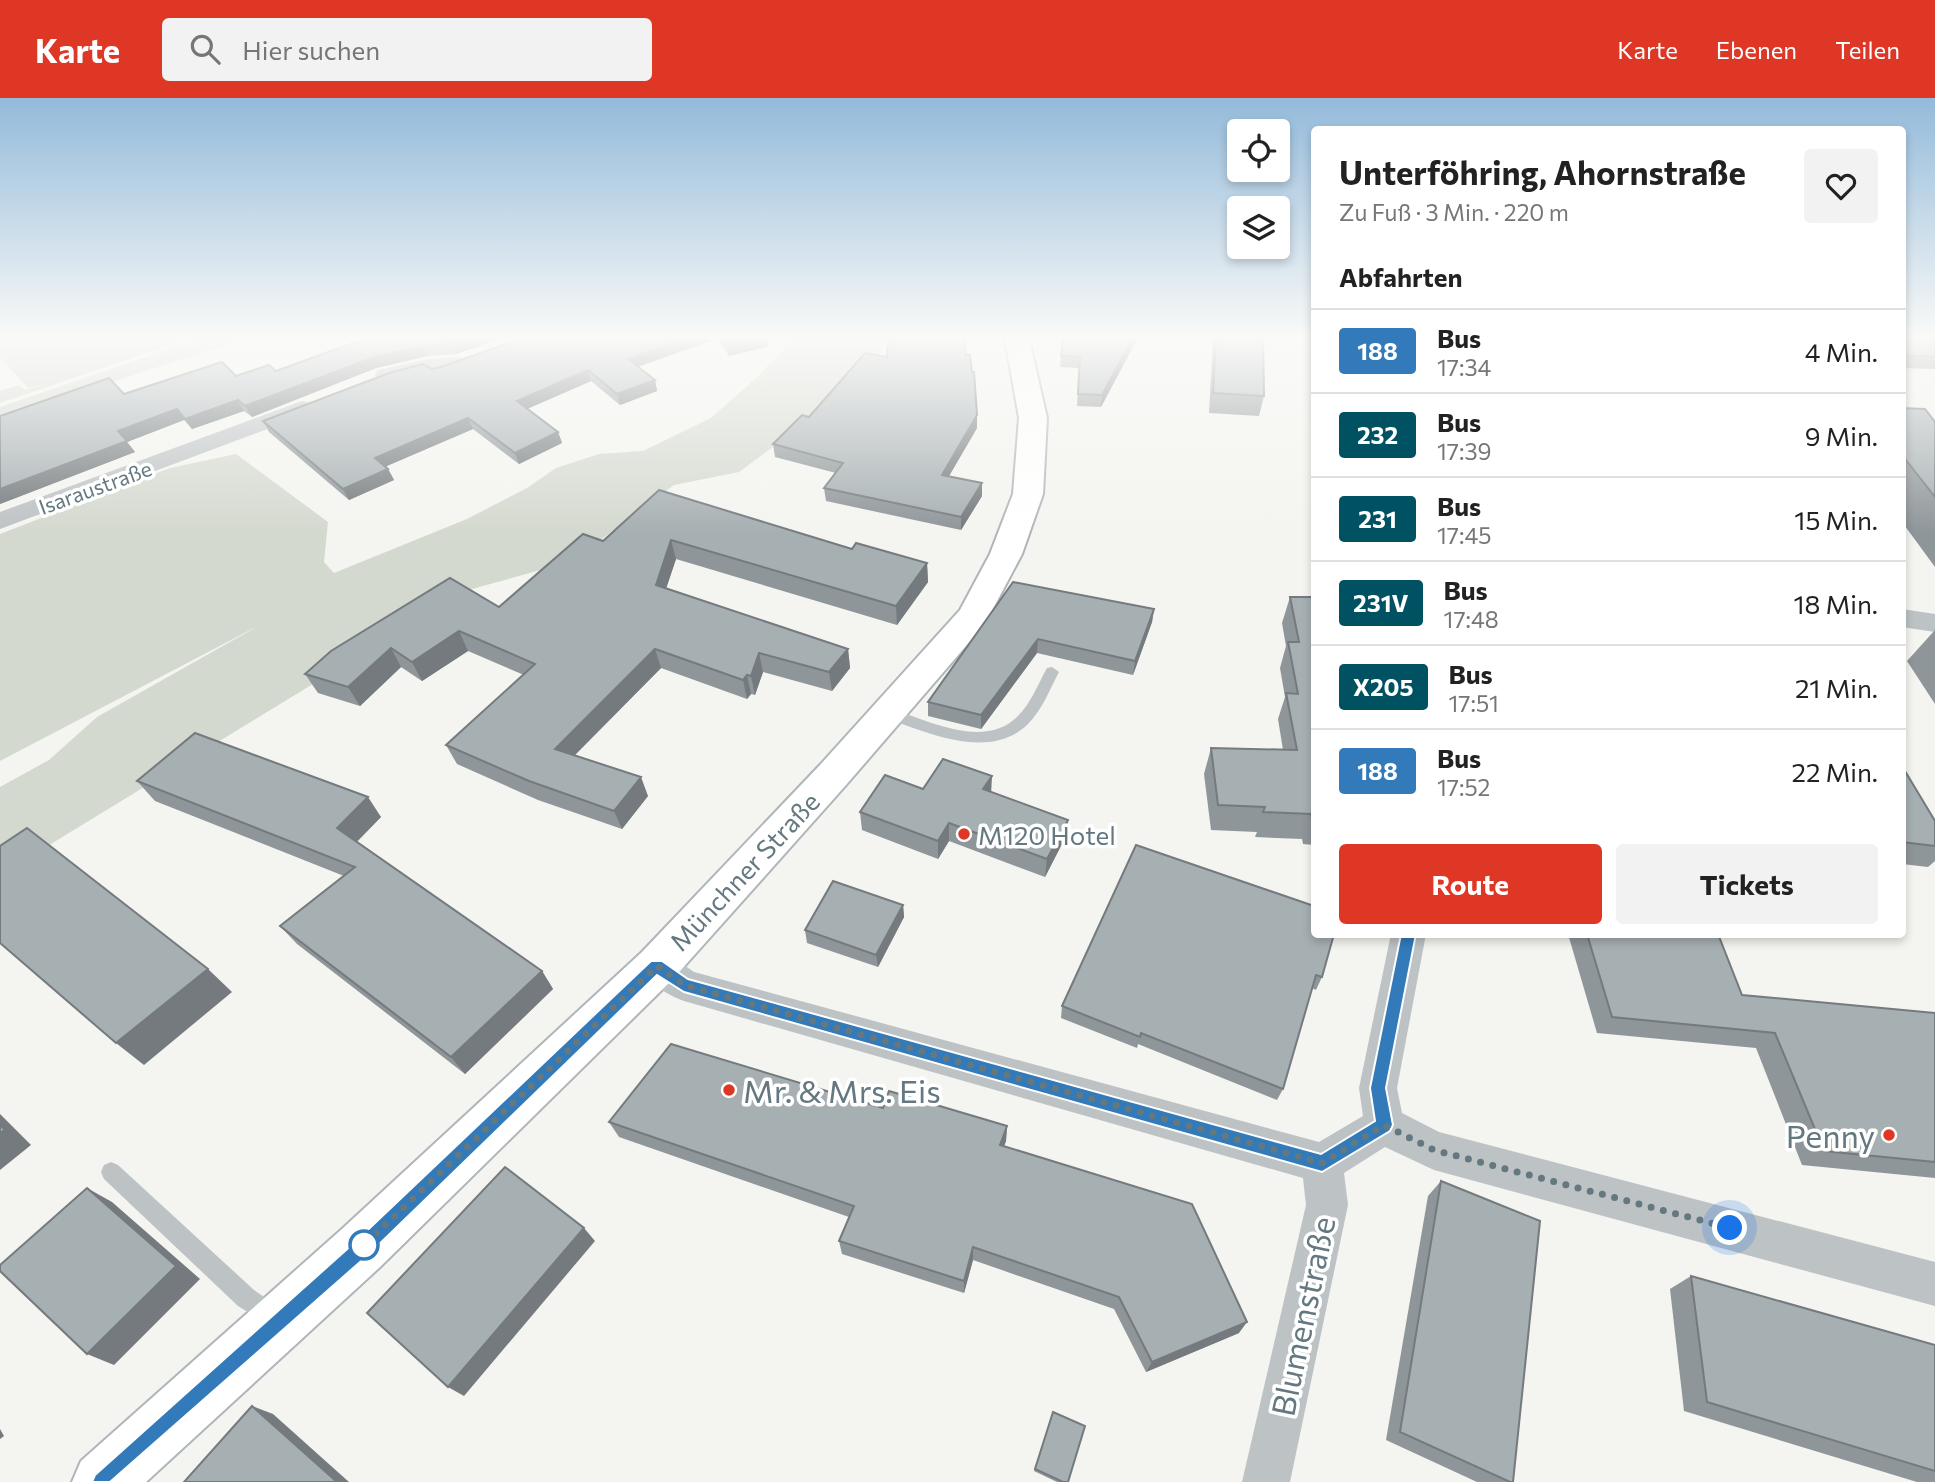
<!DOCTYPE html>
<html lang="de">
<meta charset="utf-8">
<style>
:root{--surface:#fff;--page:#f2f2f2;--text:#222;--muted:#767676;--line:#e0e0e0;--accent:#de3726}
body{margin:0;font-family:Commissioner,sans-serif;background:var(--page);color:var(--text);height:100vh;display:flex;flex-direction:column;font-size:26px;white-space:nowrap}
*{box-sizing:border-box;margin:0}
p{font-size:23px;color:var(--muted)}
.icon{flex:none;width:38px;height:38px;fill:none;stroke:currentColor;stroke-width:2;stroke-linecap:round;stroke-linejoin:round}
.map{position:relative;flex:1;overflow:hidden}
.side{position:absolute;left:1311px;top:28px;width:595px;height:812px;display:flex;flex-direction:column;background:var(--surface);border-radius:7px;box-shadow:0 4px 10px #0003}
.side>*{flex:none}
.badge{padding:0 14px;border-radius:5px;font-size:24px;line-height:46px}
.controls{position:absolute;left:1227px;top:21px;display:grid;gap:14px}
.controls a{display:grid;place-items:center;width:63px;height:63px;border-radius:7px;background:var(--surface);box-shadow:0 4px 10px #0003;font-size:35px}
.you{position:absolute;width:35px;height:35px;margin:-18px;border:5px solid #fff;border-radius:50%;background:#1a73e8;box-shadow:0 0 0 10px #1a73e833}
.map>.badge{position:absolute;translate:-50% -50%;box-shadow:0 0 0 4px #fff}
h2{padding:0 28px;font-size:26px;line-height:63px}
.round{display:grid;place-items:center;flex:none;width:74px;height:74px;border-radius:7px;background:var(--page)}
.summary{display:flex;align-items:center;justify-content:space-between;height:119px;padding:0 28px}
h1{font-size:33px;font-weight:700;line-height:52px}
.button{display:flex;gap:14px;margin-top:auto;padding:14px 28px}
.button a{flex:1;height:80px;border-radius:7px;background:var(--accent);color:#fff;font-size:28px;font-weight:700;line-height:80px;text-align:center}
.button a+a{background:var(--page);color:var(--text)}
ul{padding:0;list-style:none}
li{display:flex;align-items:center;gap:21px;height:84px;padding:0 28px;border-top:2px solid var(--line)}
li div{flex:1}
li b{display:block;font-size:26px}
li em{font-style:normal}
li .badge{min-width:77px;font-weight:700;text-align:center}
header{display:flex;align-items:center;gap:42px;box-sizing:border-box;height:98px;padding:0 35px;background:var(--accent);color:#fff}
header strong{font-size:33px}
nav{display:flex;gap:38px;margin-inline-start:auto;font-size:24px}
.search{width:490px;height:63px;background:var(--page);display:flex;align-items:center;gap:18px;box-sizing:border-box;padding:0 24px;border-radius:7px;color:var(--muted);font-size:26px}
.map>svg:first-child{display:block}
</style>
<header>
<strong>Karte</strong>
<div class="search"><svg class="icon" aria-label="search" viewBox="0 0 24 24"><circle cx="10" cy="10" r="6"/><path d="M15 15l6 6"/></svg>Hier suchen</div>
<nav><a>Karte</a><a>Ebenen</a><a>Teilen</a></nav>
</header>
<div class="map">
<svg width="1935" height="1384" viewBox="0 0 1935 1384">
<rect width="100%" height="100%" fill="#f4f4f0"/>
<g fill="#d4d9cf">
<polygon points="0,241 181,242 188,241 0,305 0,293 19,287 25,292 46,287 28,290 0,259"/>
<polygon points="198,241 245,241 0,320 0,309"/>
<polygon points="794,241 885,241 880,257 839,291 831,306 739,374 674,387 588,451 544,471 465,493 46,749 0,782 0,689 49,662 97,619 260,527 0,663 0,436 170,370 236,356 328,424 324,464 334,475 467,421 527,390 556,370 599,356 643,353 711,320 756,280"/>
</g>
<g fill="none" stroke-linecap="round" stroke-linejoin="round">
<g stroke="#afb6b9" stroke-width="4">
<polygon id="secondary" points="1005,241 1029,241 1047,320 1043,396 1022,456 985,526 846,687 672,882 380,1169 146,1384 72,1384 81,1363 342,1131 642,854 820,667 960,512 990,456 1013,396 1019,320"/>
</g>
<g fill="#bdc2c4" fill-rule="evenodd">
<path d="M1052,569L1059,574C1050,591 1042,612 1028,626C989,664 926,634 883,619L881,615L888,610C926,621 984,653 1018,618C1031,605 1038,586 1047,570Z"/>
<polygon points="111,1064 118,1067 254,1192 281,1211 284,1219 281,1227 273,1230 238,1208 104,1081 101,1074 104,1067"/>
</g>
<g fill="#bdc2c4" fill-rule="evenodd">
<polygon points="457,259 464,261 467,265 464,269 429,273 386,283 378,282 375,277 378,272 429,261"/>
<polygon points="302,303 310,305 313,310 310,315 0,431 0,414"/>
<polygon points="1902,511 1935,516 1935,534 1902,529"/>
<path d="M1391,836H1426L1397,990L1402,1015L1439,1034L1935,1164V1208L1434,1072L1385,1049L1344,1075L1348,1107L1290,1384H1242L1306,1107L1303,1080L684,903C666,896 647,885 639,868L644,857C666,849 676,862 694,874L1319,1044L1363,1018L1359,990Z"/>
</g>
<use href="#secondary" fill="#fff" fill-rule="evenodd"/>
</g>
<g fill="#8f9699">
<polygon points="364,241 499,241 456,256 428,258 376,270 252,319 244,313 192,331 184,322 127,344 135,354 0,406 124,296 236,278 276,273"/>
<polygon points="518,241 716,241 638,269 655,282 657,293 620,307 591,283 527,311 558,334 562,345 519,366 473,331 386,368 388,371 394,382 349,402 269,334 263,323 432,271 441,269"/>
<polygon points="717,241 769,241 768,241 769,248 729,258"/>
<polygon points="1063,241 1137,241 1101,309 1077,308 1079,270 1060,269"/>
<polygon points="1213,241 1263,241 1264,298 1259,318 1209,315"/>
<polygon points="1902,241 1935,241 1935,271 1902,270"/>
<polygon points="966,257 977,330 949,378 982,385 982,398 961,432 826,403 824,390 836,375 775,359 773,346 887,259"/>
<polygon points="1902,310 1935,324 1935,469 1902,424"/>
<polygon points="659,392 852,451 927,465 928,484 897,527 676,461 666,490 848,551 850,570 832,593 763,574 755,597 751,596 747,601 661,570 575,657 648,698 622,731 538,702 457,666 446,647 524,577 468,553 422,583 401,569 360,608 318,595 305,576 499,509 603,443"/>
<polygon points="1013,484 1154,511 1152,524 1133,577 1037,555 981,631 928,618 928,604"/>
<polygon points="1290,499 1314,499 1314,747 1303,746 1302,741 1255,739 1257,734 1211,732 1204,676 1211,650 1283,652 1278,621 1285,599 1280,570 1286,548 1282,525"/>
<polygon points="1935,532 1935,606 1907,563"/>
<polygon points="1902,668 1935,723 1935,763 1928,769 1902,766"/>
<polygon points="137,683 381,719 357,744 542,873 553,891 465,976 297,846 280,828 344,778 155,703"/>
<polygon points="923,691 991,694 1068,722 1065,740 1045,779 949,743 938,761 862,732 860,714"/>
<polygon points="1136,747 1322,879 1316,892 1312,890 1283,991 1277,1002 1138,946 1137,950 1061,920 1062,908"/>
<polygon points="903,807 904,819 878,869 807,845 805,832"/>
<polygon points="1568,836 1718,836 1742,897 1935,915 1935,1080 1802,1067 1756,950 1597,935"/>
<polygon points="883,1010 1007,1028 1006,1043 1004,1048 1239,1235 1146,1274 1114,1211 973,1162 964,1195 842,1156 839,1143 849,1119 619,1039 609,1024"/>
<polygon points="1441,1083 1513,1384 1477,1384 1386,1342 1428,1098"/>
<polygon points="1691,1178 1935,1247 1935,1384 1917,1384 1684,1313 1670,1191"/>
<polygon points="1053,1314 1068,1384 1057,1384 1034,1373"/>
</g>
<g fill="#747a7d">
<polygon points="466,241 499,241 456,256 452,246"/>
<polygon points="684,241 716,241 630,271 628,261"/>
<polygon points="755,241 769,241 768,241 769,248 729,258 727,247"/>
<polygon points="1132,241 1137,241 1101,309 1102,297"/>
<polygon points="424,248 428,258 376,270 252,319 245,308 372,260"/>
<polygon points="588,272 591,283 520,314 517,303"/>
<polygon points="655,282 657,293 620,307 617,296"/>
<polygon points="238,302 244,313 192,331 185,321"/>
<polygon points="177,311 184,322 127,344 135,354 0,406 0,391 118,333"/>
<polygon points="977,317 977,330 942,390 942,377"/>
<polygon points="468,320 473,331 380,371 375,360"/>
<polygon points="558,334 562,345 519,366 515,355"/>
<polygon points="388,371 394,382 349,402 343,391"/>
<polygon points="982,385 982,398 961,432 961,419"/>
<polygon points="671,442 676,461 661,506 656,487"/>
<polygon points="927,465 928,484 897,527 896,508"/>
<polygon points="1154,511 1152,524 1133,577 1135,563"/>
<polygon points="459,533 468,553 422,583 412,564"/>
<polygon points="1038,541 1037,555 981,631 981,617"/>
<polygon points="391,550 401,569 360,608 348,589"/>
<polygon points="655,551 661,570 563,669 555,651"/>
<polygon points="848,551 850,570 832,593 829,574"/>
<polygon points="759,555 763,574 755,597 751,578"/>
<polygon points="747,577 751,596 747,601 743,582"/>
<polygon points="992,678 991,697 983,691"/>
<polygon points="641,679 648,698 622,731 614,713"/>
<polygon points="368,699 381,719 351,749 337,730"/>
<polygon points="1068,722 1065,740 1045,779 1047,761"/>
<polygon points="949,725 949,743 938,761 938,743"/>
<polygon points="903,807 904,819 878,869 876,857"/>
<polygon points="208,871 232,894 144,967 116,945"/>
<polygon points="542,873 553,891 465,976 451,959"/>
<polygon points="0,1016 31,1047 0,1072"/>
<polygon points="1007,1028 1006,1043 999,1062 1000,1047"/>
<polygon points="87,1090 112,1104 200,1181 114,1267 87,1256"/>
<polygon points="584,1130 595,1143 464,1298 448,1289"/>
<polygon points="973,1149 973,1162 964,1195 964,1183"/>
<polygon points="1247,1224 1239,1235 1146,1274 1152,1264"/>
<polygon points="252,1308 273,1316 349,1384 337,1384"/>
<polygon points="0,1331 4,1338 0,1341"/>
</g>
<g fill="#a6afb2" stroke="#747a7d" stroke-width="2">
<polygon points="364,241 466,241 452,246 424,248 372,260 245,308 238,302 185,321 177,311 118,333 127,343 0,391 0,318 109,280 124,296 222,264 236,278 269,267 276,273"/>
<polygon points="519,241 684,241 628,261 655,282 617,296 588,272 517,303 558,334 515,355 468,320 375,360 388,371 343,391 263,323 389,275 423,266 432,271 441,269"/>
<polygon points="723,241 755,241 727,247"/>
<polygon points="888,241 965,241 966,257 970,257 972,274 974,274 977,317 942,377 982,385 961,419 824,390 843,365 773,346 802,317 809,319 865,255 887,259"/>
<polygon points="1063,241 1132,241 1102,297 1078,296 1080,259 1061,258"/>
<polygon points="1216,241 1263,241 1264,298 1213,295"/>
<polygon points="1902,241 1935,241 1935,259 1902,257"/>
<polygon points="1902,310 1925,311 1935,324 1935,399 1902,357"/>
<polygon points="659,392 852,451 856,445 927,465 896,508 671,442 656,487 848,551 829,574 759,555 751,578 747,577 743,582 655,551 555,651 641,679 614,713 529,683 446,647 535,566 459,533 412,564 391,550 348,589 305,576 331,553 450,480 499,509 583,436 603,443"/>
<polygon points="1013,484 1154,511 1135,563 1038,541 981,617 928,604"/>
<polygon points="1290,499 1314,499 1314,722 1312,721 1311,716 1263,714 1265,709 1218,707 1211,650 1297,652 1286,595 1298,596 1288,544 1299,544"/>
<polygon points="195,635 368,699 337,730 542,873 451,959 280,828 355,769 137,683"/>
<polygon points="943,661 992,678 983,691 1068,722 1047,761 949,725 938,743 860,714 885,677 923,691"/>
<polygon points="1902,668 1935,723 1935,748 1902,744"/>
<polygon points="27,730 208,871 116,945 0,845 0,748"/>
<polygon points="1136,747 1314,808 1314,836 1334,836 1322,879 1316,877 1283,991 1141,935 1140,939 1062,908"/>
<polygon points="833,783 903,807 876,857 805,832"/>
<polygon points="1587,836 1718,836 1742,897 1935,915 1935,1064 1824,1053 1775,935 1612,919"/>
<polygon points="671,946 883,1010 889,993 1007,1028 1000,1047 1192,1106 1247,1224 1152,1264 1119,1199 973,1149 964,1183 839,1143 854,1108 609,1024"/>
<polygon points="0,1027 5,1032 0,1035"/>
<polygon points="505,1069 584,1130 448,1289 367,1215"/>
<polygon points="1441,1083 1540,1123 1513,1384 1510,1384 1400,1334"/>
<polygon points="87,1090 176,1168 87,1256 0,1173 0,1167"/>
<polygon points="1691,1178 1935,1247 1935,1373 1707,1304"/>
<polygon points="252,1308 337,1384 184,1384"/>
<polygon points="1053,1314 1085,1328 1068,1384 1063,1384 1035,1371"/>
</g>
<linearGradient id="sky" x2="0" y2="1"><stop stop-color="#93bada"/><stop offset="0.55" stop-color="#fafaf8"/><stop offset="1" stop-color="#fafaf8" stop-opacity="0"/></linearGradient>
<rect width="1935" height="435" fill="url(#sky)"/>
<polygon fill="#327ab9" stroke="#fff" stroke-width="2" points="1409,830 1416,836 1386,990 1393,1027 1390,1033 1322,1074 684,894 657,877 368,1157 110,1384 92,1384 95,1377 355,1144 651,863 662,863 688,881 1321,1056 1375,1023 1370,990 1401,836"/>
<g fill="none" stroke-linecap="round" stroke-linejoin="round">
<polyline stroke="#647880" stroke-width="7" stroke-dasharray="0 12.6" points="364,1147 361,1150 657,868 684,887 1322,1065 1384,1027 1434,1052 1730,1130"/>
</g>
<g fill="#de3726" stroke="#fff" stroke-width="2.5">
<circle cx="964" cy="736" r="7"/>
<circle cx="729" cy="992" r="7"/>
<circle cx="1889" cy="1037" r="7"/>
</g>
<circle fill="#fff" stroke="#327ab9" stroke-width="3.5" cx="364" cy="1147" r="14"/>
<g text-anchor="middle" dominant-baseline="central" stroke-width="7" stroke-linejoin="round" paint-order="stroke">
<g font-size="21" fill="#647880" stroke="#fff">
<text transform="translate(95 389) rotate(-20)">Isaraustraße</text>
</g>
<g font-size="26" fill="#647880" stroke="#fff" text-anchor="start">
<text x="978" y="736">M120 Hotel</text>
</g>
<g font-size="26" fill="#647880" stroke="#fff">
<text transform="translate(744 773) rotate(-47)">Münchner Straße</text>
</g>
<g font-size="32" fill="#647880" stroke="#fff" text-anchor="start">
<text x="743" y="992">Mr. &amp; Mrs. Eis</text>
<text x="1875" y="1037" text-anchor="end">Penny</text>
</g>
<g font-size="32" fill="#647880" stroke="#fff">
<text transform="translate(1302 1218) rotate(-78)">Blumenstraße</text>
</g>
</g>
</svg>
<div class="controls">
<a><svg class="icon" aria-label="locate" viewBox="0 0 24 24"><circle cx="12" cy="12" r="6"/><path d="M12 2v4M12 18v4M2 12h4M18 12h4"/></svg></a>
<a><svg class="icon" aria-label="layers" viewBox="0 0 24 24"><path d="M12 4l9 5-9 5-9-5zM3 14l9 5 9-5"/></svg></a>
</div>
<div class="you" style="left:1730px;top:1130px"></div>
<section class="side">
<div class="summary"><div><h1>Unterföhring, Ahornstraße</h1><p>Zu Fuß · 3 Min. · 220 m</p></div><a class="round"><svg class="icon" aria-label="heart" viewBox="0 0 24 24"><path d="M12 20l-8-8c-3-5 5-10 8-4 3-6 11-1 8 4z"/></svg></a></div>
<h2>Abfahrten</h2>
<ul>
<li><span class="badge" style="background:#327ab9;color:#fff">188</span><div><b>Bus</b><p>17:34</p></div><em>4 Min.</em></li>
<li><span class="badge" style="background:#005262;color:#fff">232</span><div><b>Bus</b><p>17:39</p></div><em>9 Min.</em></li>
<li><span class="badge" style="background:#005262;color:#fff">231</span><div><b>Bus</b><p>17:45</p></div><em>15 Min.</em></li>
<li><span class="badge" style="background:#005262;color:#fff">231V</span><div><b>Bus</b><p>17:48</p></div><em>18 Min.</em></li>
<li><span class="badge" style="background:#005262;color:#fff">X205</span><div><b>Bus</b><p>17:51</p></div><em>21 Min.</em></li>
<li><span class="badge" style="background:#327ab9;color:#fff">188</span><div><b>Bus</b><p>17:52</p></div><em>22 Min.</em></li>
</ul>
<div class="button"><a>Route</a><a>Tickets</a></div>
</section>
</div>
